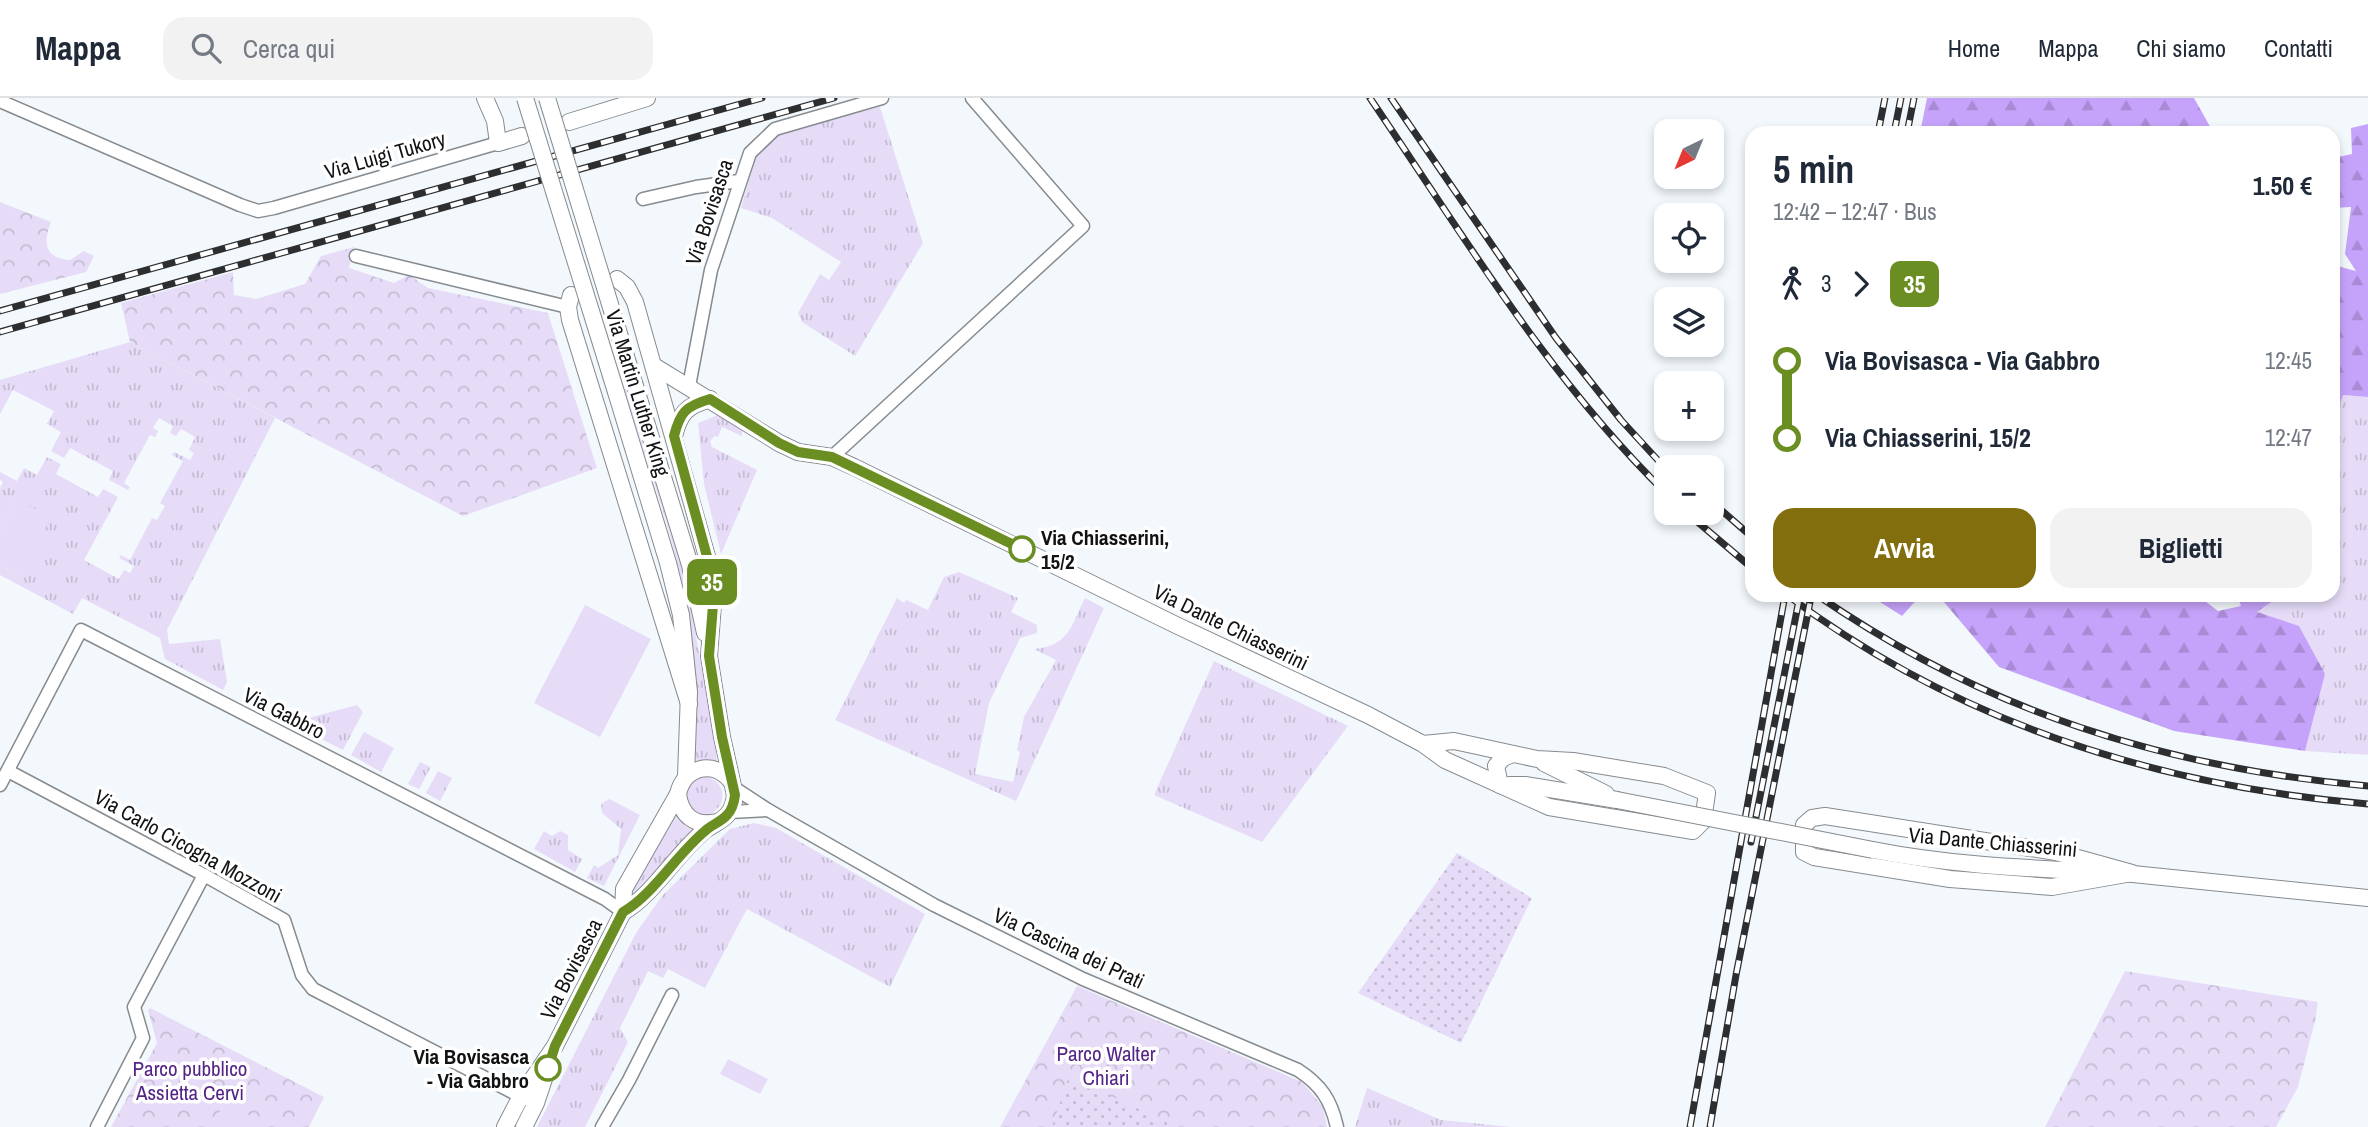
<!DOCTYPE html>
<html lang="it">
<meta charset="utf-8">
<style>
:root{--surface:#fff;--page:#f2f2f3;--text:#1f2937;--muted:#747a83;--line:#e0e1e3;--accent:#826e0c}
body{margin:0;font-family:"Archivo Narrow",sans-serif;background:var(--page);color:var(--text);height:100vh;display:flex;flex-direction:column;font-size:26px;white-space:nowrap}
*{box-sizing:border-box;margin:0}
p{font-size:23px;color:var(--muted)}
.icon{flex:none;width:38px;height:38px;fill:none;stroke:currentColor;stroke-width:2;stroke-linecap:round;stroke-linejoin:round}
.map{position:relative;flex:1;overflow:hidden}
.sheet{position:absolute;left:1745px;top:28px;width:595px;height:476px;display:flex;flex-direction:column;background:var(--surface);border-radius:21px;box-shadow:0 4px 10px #0003}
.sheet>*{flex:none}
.badge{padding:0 14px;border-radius:10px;font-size:24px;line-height:46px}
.needle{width:46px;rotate:223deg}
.tools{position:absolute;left:1654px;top:21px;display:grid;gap:14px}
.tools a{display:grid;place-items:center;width:70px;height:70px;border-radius:14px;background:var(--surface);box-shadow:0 4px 10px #0003;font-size:35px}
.map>.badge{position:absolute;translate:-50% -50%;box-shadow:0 0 0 4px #fff}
.legs{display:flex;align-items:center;gap:10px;height:77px;padding:0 28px;font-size:23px}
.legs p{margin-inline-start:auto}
.head{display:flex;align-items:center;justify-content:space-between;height:119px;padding:0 28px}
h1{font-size:38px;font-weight:800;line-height:52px}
.primary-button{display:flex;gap:14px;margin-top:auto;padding:14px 28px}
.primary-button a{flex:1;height:80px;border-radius:21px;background:var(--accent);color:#fff;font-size:28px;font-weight:800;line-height:80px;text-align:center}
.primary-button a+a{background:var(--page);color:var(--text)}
ul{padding:0 28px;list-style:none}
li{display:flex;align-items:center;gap:24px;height:77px;font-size:26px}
li i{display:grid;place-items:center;width:10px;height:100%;margin:0 9px;background:currentColor}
li i::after{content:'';width:18px;height:18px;margin:-9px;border:5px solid;border-radius:50%;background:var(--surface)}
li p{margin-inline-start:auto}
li:first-child i{background:linear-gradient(#0000 50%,currentColor 0)}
li:last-child i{background:linear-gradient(currentColor 50%,#0000 0)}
header{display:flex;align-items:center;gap:42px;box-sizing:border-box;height:98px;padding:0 35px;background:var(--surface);border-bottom:2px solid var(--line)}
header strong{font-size:33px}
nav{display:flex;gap:38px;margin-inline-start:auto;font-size:24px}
.search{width:490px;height:63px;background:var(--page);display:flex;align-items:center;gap:18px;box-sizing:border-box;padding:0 24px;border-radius:21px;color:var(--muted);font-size:26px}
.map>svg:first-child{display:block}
</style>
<header>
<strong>Mappa</strong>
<div class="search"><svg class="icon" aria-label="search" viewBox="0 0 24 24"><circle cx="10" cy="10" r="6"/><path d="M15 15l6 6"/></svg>Cerca qui</div>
<nav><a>Home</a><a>Mappa</a><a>Chi siamo</a><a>Contatti</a></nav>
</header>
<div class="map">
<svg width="2368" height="1029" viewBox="0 0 2368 1029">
<defs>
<pattern id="grass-tufts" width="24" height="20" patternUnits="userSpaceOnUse" patternTransform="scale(1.75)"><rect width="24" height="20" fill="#e6dcf8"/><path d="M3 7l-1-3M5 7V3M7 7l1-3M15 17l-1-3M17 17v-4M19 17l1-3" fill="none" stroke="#c4bcd4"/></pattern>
<pattern id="forest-firs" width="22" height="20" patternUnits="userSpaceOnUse" patternTransform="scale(1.75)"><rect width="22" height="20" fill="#c6a3fa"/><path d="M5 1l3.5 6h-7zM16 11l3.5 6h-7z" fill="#a98bd5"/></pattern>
<pattern id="park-crowns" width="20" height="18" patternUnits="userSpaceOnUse" patternTransform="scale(1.75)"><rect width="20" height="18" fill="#e6dcf8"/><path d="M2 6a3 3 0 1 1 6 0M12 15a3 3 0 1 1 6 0" fill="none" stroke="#c4bcd4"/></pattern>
<pattern id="garden-dots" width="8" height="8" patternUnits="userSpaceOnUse" patternTransform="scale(1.75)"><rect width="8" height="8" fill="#e6dcf8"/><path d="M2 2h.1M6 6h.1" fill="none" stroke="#c4bcd4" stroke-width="1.8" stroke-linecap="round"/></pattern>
</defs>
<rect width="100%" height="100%" fill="#f3f8fd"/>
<g fill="url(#grass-tufts)">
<polygon points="880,9 923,145 855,258 802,224 798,215 820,176 829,182 841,164 772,120 741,110 758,53 775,35"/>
<polygon points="130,244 275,320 167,532 169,546 220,541 227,584 223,592 165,561 160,540 82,500 73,516 0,477 0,468 21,478 15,402 0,431 0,390 3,384 0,382 0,374 17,383 24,370 37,377 47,359 61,366 56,376 98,399 103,391 118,399 84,462 119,481 124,472 130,475 134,468 119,460 121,457 130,462 152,420 157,422 165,408 160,405 183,363 172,357 174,354 190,362 194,355 189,352 195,339 181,331 176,338 170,335 173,328 159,320 153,330 158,333 155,339 150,337 124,385 130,389 128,392 109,382 113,373 70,350 64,360 51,353 61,334 47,326 54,313 13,292 0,316 0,282"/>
<path d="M624,291H626L686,485L715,640L717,664L693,662C710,528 663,417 624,291Z"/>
<polygon points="2343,297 2368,299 2368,657 2305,653 2325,576 2256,514 2281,497 2333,497 2333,431 2338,414 2333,412 2333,325"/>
<polygon points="718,317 742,331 742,338 722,329 718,339 715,338 710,343 712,349 757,372 721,456 704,386 698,325"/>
<path d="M959,474L1018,500L1011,514L1037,527V535L1020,540L989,605L975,676L1013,684L1020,654L1017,652L1024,619L1056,562L1034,551C1069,548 1071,528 1085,500L1104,510L1016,703L835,622L897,500L904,505L906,502L928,512L944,479Z"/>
<polygon points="1214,563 1348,628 1262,744 1154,697"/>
<polygon points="357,607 363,614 343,652 290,625"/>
<polygon points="364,634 394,650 381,674 351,657"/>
<polygon points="420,664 431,669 419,691 408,686"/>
<polygon points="438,673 452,680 440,703 426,695"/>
<path d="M703,678C728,682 729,710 706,718L692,715L684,693L687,686Z"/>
<polygon points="609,701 640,717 604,788 587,780 594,767 598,770 618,757 621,731 602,715 601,706"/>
<polygon points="672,715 686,729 695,732 629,799"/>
<polygon points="754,725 776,730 925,816 890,889 747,811 705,890 668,871 663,880 648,873 620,930 628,944 585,1029 537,1029 636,835 662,798 730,731"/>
<polygon points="544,733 552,738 560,733 568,737 568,752 582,761 575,774 534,751"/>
<polygon points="1367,990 1441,1022 1512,1029 1355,1029"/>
</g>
<g fill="url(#forest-firs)">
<polygon points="1927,0 2194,0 2212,32 2201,35 1920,35"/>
<polygon points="2368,26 2368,299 2343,297 2333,325 2333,167 2356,173 2345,156 2351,109 2333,110 2333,60 2352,56 2351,30"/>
<polygon points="1869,497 1921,497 1902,518"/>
<polygon points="1938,497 2197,497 2218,513 2241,508 2237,497 2281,497 2257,514 2299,528 2325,576 2305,653 2174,633 1999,569"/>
</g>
<g fill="url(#park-crowns)">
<path d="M0,104L51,124C43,144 44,160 70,162L84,153L94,158L86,174L0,196Z"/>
<polygon points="354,149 349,170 394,185 409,177 428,190 548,215 597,370 463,418 130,244 121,205 233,174 234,197 256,201 305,186 321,158"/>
<polygon points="2125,873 2318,904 2315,923 2298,989 2276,1029 2045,1029"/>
<polygon points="1077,888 1302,984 1323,1009 1327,1029 1000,1029"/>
<polygon points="150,910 324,999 309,1029 111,1029 157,945 148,912"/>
</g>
<g fill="url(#garden-dots)">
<polygon points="1457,755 1532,800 1461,945 1358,895"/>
<polygon points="1069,978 1177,1029 1052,1029"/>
</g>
<g fill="#e6dcf8">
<polygon points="15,401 51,419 21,478 0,468 0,431"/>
<polygon points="585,507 651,541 600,639 534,605"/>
<polygon points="728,961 768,981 760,996 720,976"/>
<polygon points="224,1004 253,1019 248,1029 212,1029"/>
<polygon points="2146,1016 2150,1029 2106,1029"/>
</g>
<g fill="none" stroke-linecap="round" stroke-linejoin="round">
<g stroke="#868b8f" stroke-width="15">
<g id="street">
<polyline points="0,3 240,107 258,113 274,110 498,45"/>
<polyline points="643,101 696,89 739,83"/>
<polyline points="356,158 568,209"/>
<polyline points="689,288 711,172 750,55 775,31 882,0"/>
<polyline points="832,359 1083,128 972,0"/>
<polyline points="8,673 204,777 284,822 302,877 313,891 526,1001"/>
<polyline points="0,687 81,532 605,801 623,814"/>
<path d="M733,689L768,712L934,807L1083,881L1298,972C1321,987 1331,1002 1337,1029"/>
<polyline points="730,714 768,712"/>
<polyline points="97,1029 143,940 134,909 204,777"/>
<polyline points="602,1029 629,982 672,897"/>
</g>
</g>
<g stroke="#868b8f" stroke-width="18">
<g id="secondary">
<polyline points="485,0 495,23 498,45 522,38"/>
<polyline points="569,24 647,0"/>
<path d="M617,181L627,189L635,204L708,462L714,493L709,558L722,639L735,697C734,705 732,712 727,717C721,724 711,727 704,733C676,756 653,797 623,814"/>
<polyline points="571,197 568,209 570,222 689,606"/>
<polyline points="654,268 779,345 798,354 832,359 854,369 1178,528 1368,617 1423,646 1445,662 1549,709 1693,733 1703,723 1707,695 1664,678 1573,663 1537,661 1454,643 1423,646"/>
<polyline points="635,288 690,467 705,535"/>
<polyline points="616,294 668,465 681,517 689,594 686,678"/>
<path d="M674,338C680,315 686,308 710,301"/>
<polyline points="1544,665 1606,696"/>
<polyline points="1500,687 1496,668 1503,660 1513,656"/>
<polyline points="1509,687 1525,687 1617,702"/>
<path d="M678,696C681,718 695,729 717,724"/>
<polygon points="1825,718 2056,754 2132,775 2052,789 1950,781 1814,759 1804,754 1804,727 1812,720"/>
<path d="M1873,752C1949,767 2024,770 2101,774"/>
<polyline points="2123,775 2368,800"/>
<path d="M505,1029L521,998L555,948L623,814L624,791L678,696C684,669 713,661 731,683"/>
<polyline points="524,1029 536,1005 549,966"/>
</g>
</g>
<use href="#street" stroke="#fff" stroke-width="12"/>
<use href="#secondary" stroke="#fff" stroke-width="16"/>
<g stroke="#2c2e30" stroke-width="7">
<g id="rail">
<path d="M1370,0C1462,135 1548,280 1666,395"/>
<polyline points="1391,0 1556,240 1621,322 1666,371"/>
<polyline points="1878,35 1885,0"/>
<polyline points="1894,35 1901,0"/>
<polyline points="1907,35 1914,0"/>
<polyline points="0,213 762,0"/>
<polyline points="0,234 834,0"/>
<polyline points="1712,404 1752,439"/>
<polyline points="1687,415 1752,470"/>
<path d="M1787,497C1957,624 2157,688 2368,706"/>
<path d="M1817,497C1985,613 2166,670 2368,688"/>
<polyline points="1751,744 1800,497"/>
<polyline points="1690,1029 1785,497"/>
<polyline points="1710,1029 1736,877 1810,504"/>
</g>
</g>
<use href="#rail" stroke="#fff" stroke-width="4.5" stroke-dasharray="13" stroke-linecap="butt"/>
<g stroke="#868b8f" stroke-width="18" stroke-linecap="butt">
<g id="secondary-bridge">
<polyline points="525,0 616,294"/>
<polyline points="547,0 635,288"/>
<polyline points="1617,702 1873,752"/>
</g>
</g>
<use href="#secondary-bridge" stroke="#fff" stroke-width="16"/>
</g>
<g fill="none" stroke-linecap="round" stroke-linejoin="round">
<g stroke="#fff" stroke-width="16">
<path id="line-1" d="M548,970L555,948L623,814C653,797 676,757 705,733C711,727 721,724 727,717C732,712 734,705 735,697L722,639L709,558L714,494L708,462L674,338C680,314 686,308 710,301L779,345L798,354L832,359L1022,451"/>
</g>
<use href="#line-1" stroke="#6b8e23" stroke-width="10"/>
</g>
<g fill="#fff" stroke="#6b8e23" stroke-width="3.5">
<circle cx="1022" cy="451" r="12"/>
<circle cx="548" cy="970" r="12"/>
</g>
<g text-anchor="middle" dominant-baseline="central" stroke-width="7" stroke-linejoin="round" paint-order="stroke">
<g font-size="21" fill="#111214" stroke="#fff">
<text transform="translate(385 57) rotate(-16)">Via Luigi Tukory</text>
<text transform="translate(709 114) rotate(-72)">Via Bovisasca</text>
<text transform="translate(638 295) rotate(73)">Via Martin Luther King</text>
<text transform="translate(1231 529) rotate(26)">Via Dante Chiasserini</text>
<text transform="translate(284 615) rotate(27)">Via Gabbro</text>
<text transform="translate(1993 744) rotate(5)">Via Dante Chiasserini</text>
<text transform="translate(188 748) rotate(29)">Via Carlo Cicogna Mozzoni</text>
<text transform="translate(1069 850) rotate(25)">Via Cascina dei Prati</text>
<text transform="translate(571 871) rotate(-63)">Via Bovisasca</text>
</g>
<g font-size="21" font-weight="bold" fill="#111214" stroke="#fff" text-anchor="start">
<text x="1041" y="439">Via Chiasserini,<tspan x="1041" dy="24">15/2</tspan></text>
<text x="529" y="958" text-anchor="end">Via Bovisasca<tspan x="529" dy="24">- Via Gabbro</tspan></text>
</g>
<g font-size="21" fill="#552487" stroke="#fff">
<text x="1106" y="955">Parco Walter<tspan x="1106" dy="24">Chiari</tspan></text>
<text x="190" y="970">Parco pubblico<tspan x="190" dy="24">Assietta Cervi</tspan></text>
</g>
</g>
</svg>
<div class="tools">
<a><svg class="needle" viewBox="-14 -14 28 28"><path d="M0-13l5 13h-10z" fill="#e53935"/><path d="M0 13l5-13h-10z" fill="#747a83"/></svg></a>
<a><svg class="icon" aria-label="locate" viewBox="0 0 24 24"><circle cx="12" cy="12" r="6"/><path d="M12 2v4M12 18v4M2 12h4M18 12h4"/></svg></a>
<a><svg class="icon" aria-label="layers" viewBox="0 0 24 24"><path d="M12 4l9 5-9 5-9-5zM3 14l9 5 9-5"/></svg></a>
<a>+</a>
<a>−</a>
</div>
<b class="badge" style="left:712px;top:484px;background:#6b8e23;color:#fff">35</b>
<section class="sheet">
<div class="head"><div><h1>5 min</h1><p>12:42 – 12:47 · Bus</p></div><b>1.50 €</b></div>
<div class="legs"><svg class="icon" aria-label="walk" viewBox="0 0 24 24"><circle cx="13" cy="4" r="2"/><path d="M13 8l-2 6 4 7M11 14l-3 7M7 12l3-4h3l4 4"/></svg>3<svg class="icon" aria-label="forward" viewBox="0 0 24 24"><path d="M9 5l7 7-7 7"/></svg><b class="badge" style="background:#6b8e23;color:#fff">35</b></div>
<ul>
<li><i style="color:#6b8e23"></i><b>Via Bovisasca - Via Gabbro</b><p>12:45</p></li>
<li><i style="color:#6b8e23"></i><b>Via Chiasserini, 15/2</b><p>12:47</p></li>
</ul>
<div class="primary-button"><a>Avvia</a><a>Biglietti</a></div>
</section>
</div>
